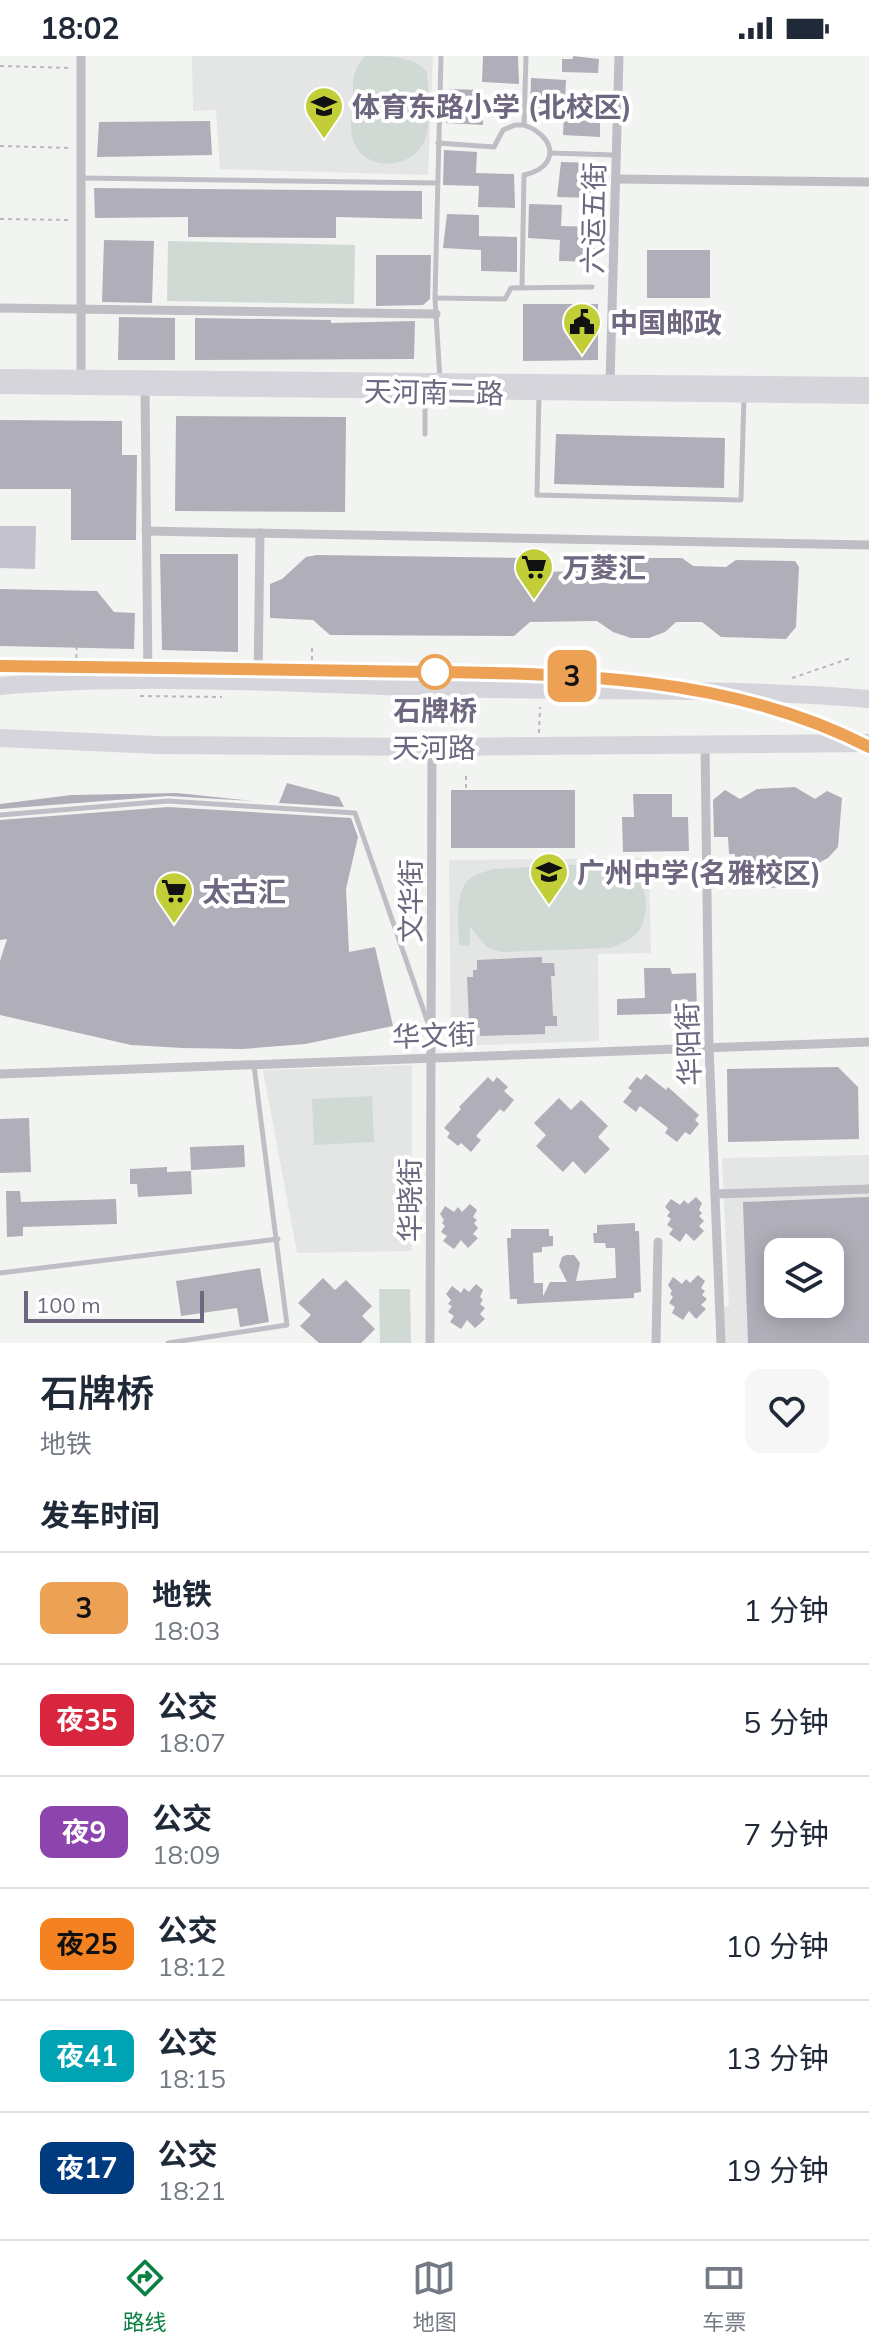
<!DOCTYPE html>
<html lang="zh">
<meta charset="utf-8">
<style>
:root{--surface:#fff;--page:#f6f6f7;--text:#1f2937;--muted:#747a83;--line:#e0e1e3;--accent:#0b8043}
body{margin:0;font-family:Mulish,"Noto Sans SC",sans-serif;background:var(--page);color:var(--text);height:100vh;display:flex;flex-direction:column;font-size:30px;white-space:nowrap}
*{box-sizing:border-box;margin:0}
p{font-size:26px;color:var(--muted)}
.icon{flex:none;width:44px;height:44px;fill:none;stroke:currentColor;stroke-width:2;stroke-linecap:round;stroke-linejoin:round}
.map{position:relative;height:1287px;overflow:hidden}
.details{display:flex;flex-direction:column;background:var(--surface);flex:1}
.details>*{flex:none}
.badge{padding:0 16px;border-radius:12px;font-size:28px;line-height:52px}
.tools{position:absolute;left:764px;top:1182px;display:grid;gap:16px}
.tools a{display:grid;place-items:center;width:80px;height:80px;border-radius:16px;background:var(--surface);box-shadow:0 4px 20px #0003;font-size:40px}
.scale{position:absolute;left:24px;bottom:20px;width:180px;box-sizing:border-box;padding-left:8px;border:4px solid #6e677f;border-top:0;font-size:22px;line-height:28px;white-space:nowrap;color:#6e677f;-webkit-text-stroke:6px #fff;paint-order:stroke}
.map>.badge{position:absolute;translate:-50% -50%;box-shadow:0 0 0 4px #fff}
h2{padding:0 40px;font-size:30px;line-height:72px}
.round{display:grid;place-items:center;flex:none;width:84px;height:84px;border-radius:16px;background:var(--page)}
.headline{display:flex;align-items:center;justify-content:space-between;height:136px;padding:0 40px}
h1{font-size:38px;font-weight:600;line-height:60px}
ul{padding:0;list-style:none}
li{display:flex;align-items:center;gap:24px;height:112px;padding:0 40px;border-top:2px solid var(--line)}
li div{flex:1}
li b{display:block;font-size:30px}
li em{font-style:normal}
li .badge{min-width:88px;font-weight:700;text-align:center}
.status{display:flex;justify-content:space-between;align-items:center;height:56px;padding:0 40px;background:var(--surface);direction:ltr}
.status svg{height:22px;fill:currentColor}
.menu{display:flex;justify-content:space-around;align-items:center;height:112px;border-top:2px solid var(--line);background:var(--surface);font-size:22px;color:var(--muted)}
.menu a{display:grid;justify-items:center;gap:4px}
.menu .active{color:var(--accent)}
.map>svg:first-child{display:block}
</style>
<div class="status"><b>18:02</b><svg viewBox="0 0 49 12"><path d="M0 12V9h3v3zM5 12V6h3v6zM10 12V3h3v9zM15 12V0h3v12zM26 1h20v11H26zM47 4h2v5h-2z"/></svg></div>
<div class="map">
<svg width="869" height="1287" viewBox="0 0 869 1287">
<rect width="100%" height="100%" fill="#f2f4f1"/>
<g fill="#e4e5e5" fill-rule="evenodd">
<polygon points="192,0 433,0 428,119 220,113 216,54 193,55"/>
<polygon points="649,802 651,897 598,898 599,985 451,990 449,804"/>
<polygon points="412,1009 412,1195 297,1197 263,1014"/>
<path d="M869,1099V1287H725L723,1251L729,1250L722,1102ZM778,1196H830V1248H778Z"/>
</g>
<g fill="#d1d9d5">
<path d="M365,0C388,0 415,0 427,16C428,33 431,69 425,84C414,112 369,117 355,89C348,76 353,55 353,40C353,24 353,12 365,0Z"/>
<polygon points="168,185 355,189 354,248 167,245"/>
<path d="M610,807C617,810 627,813 633,818C648,830 649,855 641,871C636,882 621,888 610,892L502,896L488,892L470,871V890L459,889C459,870 454,839 468,824C474,818 485,816 493,813Z"/>
<polygon points="372,1040 374,1086 314,1089 312,1043"/>
<polygon points="379,1233 410,1233 411,1287 380,1287"/>
</g>
<polygon fill="#c3c2cd" points="0,470 36,470 35,513 0,512"/>
<g fill="#b0aeb8" fill-rule="evenodd">
<polygon points="483,0 518,0 519,28 482,26"/>
<polygon points="573,0 599,3 598,17 562,16 562,3 573,3"/>
<polygon points="531,22 566,24 565,45 600,46 600,81 563,79 564,58 530,57"/>
<polygon points="450,33 482,34 483,69 446,67"/>
<polygon points="210,65 212,99 97,101 99,66"/>
<polygon points="444,94 477,96 476,117 514,118 515,152 478,151 479,130 443,129"/>
<polygon points="561,106 594,107 594,142 557,141"/>
<polygon points="94,132 422,135 422,163 336,161 336,182 188,181 188,161 95,162"/>
<polygon points="529,148 562,149 561,170 595,171 595,206 559,205 560,184 528,182"/>
<polygon points="447,158 479,159 479,180 517,181 517,216 481,215 481,194 443,192"/>
<polygon points="104,184 154,185 152,247 102,246"/>
<rect x="647" y="194" width="63" height="48"/>
<polygon points="376,199 431,199 430,243 423,249 376,250"/>
<polygon points="523,248 598,248 598,304 523,305"/>
<polygon points="119,261 175,262 175,304 118,304"/>
<polygon points="195,262 331,264 331,267 415,265 414,303 195,304"/>
<polygon points="176,360 346,361 345,456 175,455"/>
<polygon points="0,364 122,365 122,399 137,399 136,484 71,484 71,433 0,433"/>
<polygon points="556,378 725,382 724,432 554,428"/>
<polygon points="160,498 238,498 238,596 162,594"/>
<polygon points="317,499 529,502 542,516 581,515 593,502 682,502 693,510 726,511 736,504 795,505 799,511 796,571 786,583 721,581 702,566 676,566 665,576 649,582 631,582 613,576 597,565 530,566 514,580 330,579 313,564 270,562 270,528 282,523 306,501"/>
<polygon points="0,533 97,535 114,556 135,557 134,593 0,590"/>
<polygon points="287,727 339,741 344,751 279,747"/>
<polygon points="795,731 815,743 827,735 842,742 838,791 828,802 805,814 791,816 792,831 765,832 762,816 756,817 755,811 748,812 748,808 741,808 741,803 735,803 735,798 729,798 728,781 714,781 713,744 725,734 740,743 757,733"/>
<rect x="451" y="734" width="124" height="58"/>
<polygon points="177,737 253,745 168,740 0,753 0,748 71,739"/>
<polygon points="633,738 672,738 672,761 688,761 689,795 623,796 622,761 634,761"/>
<polygon points="168,751 351,762 358,781 346,833 349,896 375,891 393,970 305,988 243,993 183,992 131,989 0,959 0,905 7,883 0,884 0,764"/>
<polygon points="542,901 542,907 554,907 555,920 551,920 553,960 557,960 557,970 545,970 545,978 480,980 480,972 475,972 474,965 469,965 467,921 473,921 473,914 477,914 477,904"/>
<polygon points="644,912 670,912 672,918 696,917 697,957 617,959 617,943 645,942"/>
<polygon points="838,1011 858,1031 859,1083 728,1086 727,1013"/>
<polygon points="646,1018 666,1034 668,1031 699,1059 695,1064 699,1068 690,1079 685,1076 677,1086 665,1077 668,1072 640,1050 636,1056 623,1046 632,1035 628,1032 637,1021 641,1024"/>
<polygon points="488,1021 493,1026 497,1021 508,1031 504,1035 514,1044 504,1056 500,1053 476,1080 481,1084 471,1096 461,1087 458,1090 447,1081 450,1077 444,1072 461,1053 459,1051"/>
<polygon points="559,1042 571,1054 581,1044 608,1070 598,1081 610,1093 585,1118 573,1105 563,1116 536,1090 546,1079 534,1067"/>
<polygon points="29,1062 31,1116 0,1117 0,1063"/>
<polygon points="244,1089 245,1111 191,1114 190,1091"/>
<polygon points="167,1111 167,1116 191,1115 192,1138 138,1141 137,1128 130,1128 130,1113"/>
<polygon points="6,1135 20,1135 21,1146 116,1143 117,1168 23,1171 23,1180 7,1181"/>
<polygon points="696,1141 702,1147 699,1154 702,1157 699,1160 704,1165 699,1170 704,1175 694,1185 686,1177 680,1186 669,1178 673,1173 667,1169 671,1163 667,1160 670,1156 665,1151 671,1143 680,1149 684,1144 688,1148"/>
<path d="M869,1141V1287H748L743,1146ZM778,1196H830V1248H778Z"/>
<polygon points="470,1148 477,1154 473,1161 477,1164 474,1167 478,1172 473,1178 478,1182 468,1192 461,1184 454,1193 443,1185 447,1180 441,1176 445,1170 442,1167 444,1164 440,1158 445,1150 454,1156 458,1151 462,1156"/>
<polygon points="635,1167 635,1175 639,1175 641,1236 634,1237 634,1242 517,1248 517,1243 510,1243 507,1182 511,1182 511,1173 549,1173 549,1180 553,1180 553,1190 542,1191 542,1196 533,1197 534,1227 543,1227 543,1240 550,1226 567,1226 559,1210 562,1201 566,1199 574,1199 580,1207 576,1225 616,1222 615,1192 606,1192 605,1187 594,1187 593,1177 597,1177 597,1169"/>
<polygon points="260,1212 269,1266 240,1271 237,1252 181,1260 176,1225"/>
<polygon points="698,1219 705,1225 701,1232 705,1235 702,1239 707,1243 701,1249 706,1253 696,1263 689,1255 683,1264 672,1257 675,1251 669,1247 673,1241 670,1238 672,1235 668,1229 673,1221 682,1228 686,1223 690,1227"/>
<polygon points="323,1222 335,1234 346,1224 372,1250 362,1260 375,1273 361,1287 319,1287 300,1270 311,1259 298,1247"/>
<polygon points="476,1228 483,1234 480,1241 483,1244 480,1248 485,1252 480,1258 485,1263 475,1272 467,1264 461,1273 450,1266 454,1260 448,1256 452,1250 448,1248 451,1244 446,1238 452,1230 461,1237 464,1232 469,1236"/>
</g>
<g fill="none" stroke-linecap="round" stroke-linejoin="round">
<g stroke="#b9b8bc" stroke-width="2" stroke-dasharray="4 4" stroke-linecap="butt">
<polyline points="0,10 72,12"/>
<polyline points="0,90 72,92"/>
<polyline points="0,163 72,164"/>
<polyline points="312,592 312,614"/>
<polyline points="76,610 77,583"/>
<polyline points="540,617 584,617"/>
<polyline points="792,622 851,602"/>
<polyline points="140,640 222,641"/>
<polyline points="539,677 540,651"/>
<polyline points="466,720 466,734"/>
</g>
<g stroke="#c0bec5" stroke-width="5">
<polyline points="438,87 494,91 503,74 515,69 524,69"/>
<polyline points="550,97 615,99"/>
<polyline points="82,122 437,127"/>
<path d="M522,232L524,119C560,111 557,81 524,69L526,0"/>
<polyline points="435,242 505,243 511,232 592,231"/>
<polyline points="440,324 435,242 441,0"/>
<polyline points="539,338 537,439 741,444 744,340"/>
<polyline points="425,378 425,338"/>
<polyline points="0,759 168,745 355,757 428,967"/>
<polyline points="0,1217 278,1183"/>
<polyline points="168,1287 287,1269 254,1010"/>
</g>
<g stroke="#c0bec5" stroke-width="9">
<polyline points="616,123 869,126"/>
<polyline points="0,252 436,258"/>
<polyline points="81,322 81,0"/>
<polyline points="610,326 619,0"/>
<polyline points="145,329 148,625"/>
<polyline points="146,475 869,489"/>
<polyline points="258,625 260,477"/>
<polyline points="705,688 709,991 721,1287"/>
<polyline points="0,1018 869,986"/>
<polyline points="715,1138 869,1133"/>
<polyline points="430,1287 432,691"/>
<polyline points="656,1287 658,1186"/>
</g>
<g stroke="#d6d5db" stroke-width="14">
<polyline points="0,320 869,328"/>
<polyline points="0,331 869,341"/>
</g>
<g stroke="#d6d5db" stroke-width="18">
<path d="M0,630C147,617 296,628 444,632C585,636 728,631 869,643"/>
<polyline points="0,682 158,689 432,691 869,687"/>
</g>
</g>
<g fill="none" stroke-linecap="round" stroke-linejoin="round">
<g stroke="#fff" stroke-width="18">
<path id="line" d="M0,610C121,611 243,613 364,615C533,618 715,611 869,691"/>
</g>
<use href="#line" stroke="#eca154" stroke-width="12"/>
</g>
<defs>
<g id="school-pin" transform="scale(2)"><path d="M0 17L-7.5 6A9.5 9.5 0 1 1 7.5 6Z" fill="#c2ce38" stroke="#fff"/><path d="M0-5L7-2L0 1L-7-2ZM-4 1L0 2.5L4 1V4Q0 6-4 4Z" fill="#111"/></g>
<g id="civic-pin" transform="scale(2)"><path d="M0 17L-7.5 6A9.5 9.5 0 1 1 7.5 6Z" fill="#c2ce38" stroke="#fff"/><path d="M-.6-6.5H3V-4.5H.6V-3L4-1V1h2V6H-6V1h2V-1L-.6-3ZM-1.2 2.5V6h2.4V2.5Z" fill="#111"/></g>
<g id="supermarket-pin" transform="scale(2)"><path d="M0 17L-7.5 6A9.5 9.5 0 1 1 7.5 6Z" fill="#c2ce38" stroke="#fff"/><path d="M-6-5.5h2.5l.6 2H6L4.5 2H-2.5L-4.4-4H-6ZM-1.5 3.2a1.3 1.3 0 1 0 .1 0ZM3 3.2a1.3 1.3 0 1 0 .1 0Z" fill="#111"/></g>
</defs>
<g fill-rule="evenodd">
<use href="#school-pin" x="324" y="50"/>
<use href="#civic-pin" x="582" y="266"/>
<use href="#supermarket-pin" x="534" y="511"/>
<use href="#school-pin" x="549" y="816"/>
<use href="#supermarket-pin" x="174" y="835"/>
</g>
<circle fill="#fff" stroke="#eca154" stroke-width="4" cx="435" cy="616" r="16"/>
<g text-anchor="middle" dominant-baseline="central" stroke-width="8" stroke-linejoin="round" paint-order="stroke">
<g font-size="28" font-weight="bold" fill="#6e677f" stroke="#fff" text-anchor="start">
<text x="352" y="50">体育东路小学 (北校区)</text>
<text x="610" y="266">中国邮政</text>
<text x="562" y="511">万菱汇</text>
<text x="577" y="816">广州中学(名雅校区)</text>
<text x="202" y="835">太古汇</text>
</g>
<g font-size="28" fill="#6e677f" stroke="#fff">
<text transform="translate(593 162) rotate(-89)">六运五街</text>
<text transform="translate(434 336) rotate(1)">天河南二路</text>
<text x="434" y="691">天河路</text>
<text transform="translate(410 845) rotate(-90)">文华街</text>
<text transform="translate(434 979) rotate(-2)">华文街</text>
<text transform="translate(688 988) rotate(-92)">华阳街</text>
<text transform="translate(409 1144) rotate(-90)">华晓街</text>
</g>
<g font-size="28" font-weight="bold" fill="#6e677f" stroke="#fff">
<text x="435" y="654">石牌桥</text>
</g>
</g>
</svg>
<div class="tools">
<a><svg class="icon" aria-label="layers" viewBox="0 0 24 24"><path d="M12 4l9 5-9 5-9-5zM3 14l9 5 9-5"/></svg></a>
</div>
<div class="scale">100 m</div>
<b class="badge" style="left:572px;top:620px;background:#eca154;color:#111">3</b>
</div>
<section class="details">
<div class="headline"><div><h1>石牌桥</h1><p>地铁</p></div><a class="round"><svg class="icon" aria-label="heart" viewBox="0 0 24 24"><path d="M12 20l-8-8c-3-5 5-10 8-4 3-6 11-1 8 4z"/></svg></a></div>
<h2>发车时间</h2>
<ul>
<li><span class="badge" style="background:#eca154;color:#111">3</span><div><b>地铁</b><p>18:03</p></div><em>1 分钟</em></li>
<li><span class="badge" style="background:#d7263d;color:#fff">夜35</span><div><b>公交</b><p>18:07</p></div><em>5 分钟</em></li>
<li><span class="badge" style="background:#8e44ad;color:#fff">夜9</span><div><b>公交</b><p>18:09</p></div><em>7 分钟</em></li>
<li><span class="badge" style="background:#f58220;color:#111">夜25</span><div><b>公交</b><p>18:12</p></div><em>10 分钟</em></li>
<li><span class="badge" style="background:#00a3b4;color:#fff">夜41</span><div><b>公交</b><p>18:15</p></div><em>13 分钟</em></li>
<li><span class="badge" style="background:#003b80;color:#fff">夜17</span><div><b>公交</b><p>18:21</p></div><em>19 分钟</em></li>
</ul>
</section>
<nav class="menu">
<a class="active"><svg class="icon" aria-label="directions" viewBox="0 0 24 24"><path d="M12 3l9 9-9 9-9-9zM9 14v-3h6M13 9l2 2-2 2"/></svg>路线</a>
<a><svg class="icon" aria-label="map" viewBox="0 0 24 24"><path d="M3 6l6-2 6 2 6-2v14l-6 2-6-2-6 2zM9 4v14M15 6v14"/></svg>地图</a>
<a><svg class="icon" aria-label="tickets" viewBox="0 0 24 24"><path d="M3 7h18v10H3zM15 7v10"/></svg>车票</a>
</nav>
